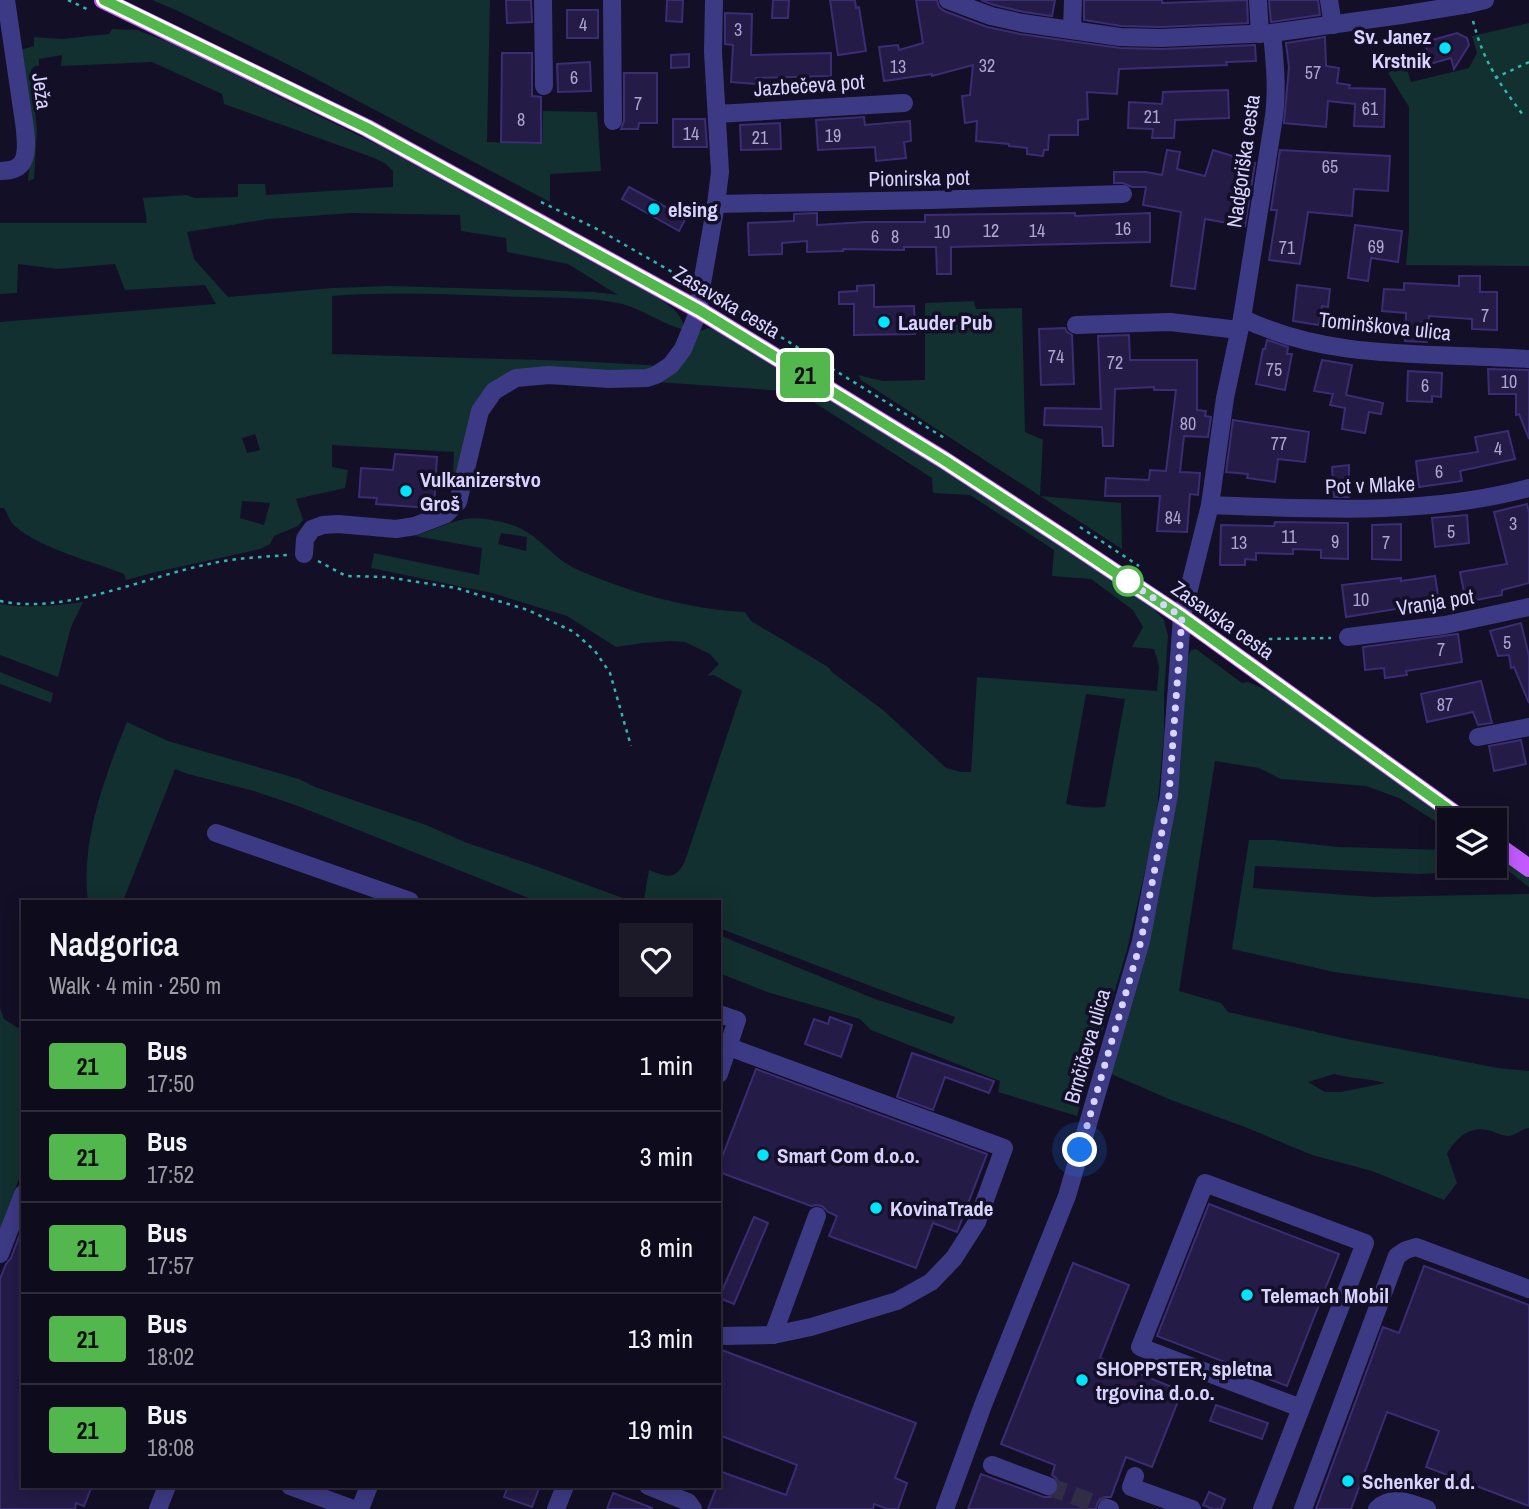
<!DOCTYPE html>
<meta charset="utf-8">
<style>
:root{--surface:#0e0b1c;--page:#1c1929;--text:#f1f3f6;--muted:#9b9ba3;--line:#2e2b3b}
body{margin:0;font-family:"Archivo Narrow",sans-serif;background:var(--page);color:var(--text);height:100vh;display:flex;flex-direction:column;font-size:26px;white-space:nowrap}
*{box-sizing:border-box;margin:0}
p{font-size:23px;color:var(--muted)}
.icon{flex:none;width:38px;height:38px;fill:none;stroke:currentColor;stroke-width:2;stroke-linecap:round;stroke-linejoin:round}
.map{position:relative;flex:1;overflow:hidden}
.panel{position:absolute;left:21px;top:900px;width:700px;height:588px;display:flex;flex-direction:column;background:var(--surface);border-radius:0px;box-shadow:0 4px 18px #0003,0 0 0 2px var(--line)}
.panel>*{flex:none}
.badge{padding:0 14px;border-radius:5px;font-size:24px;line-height:46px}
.fabs{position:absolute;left:1437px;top:808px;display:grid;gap:14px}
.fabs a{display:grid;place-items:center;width:70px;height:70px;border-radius:0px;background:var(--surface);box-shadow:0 4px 18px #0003,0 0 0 2px var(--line);font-size:35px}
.you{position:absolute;width:35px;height:35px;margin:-18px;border:5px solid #fff;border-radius:50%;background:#1a73e8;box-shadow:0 0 0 10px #1a73e833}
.map>.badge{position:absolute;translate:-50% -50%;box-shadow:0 0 0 4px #fff}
.round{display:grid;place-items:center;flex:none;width:74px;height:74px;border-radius:0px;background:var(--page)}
.head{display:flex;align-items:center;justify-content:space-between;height:119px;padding:0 28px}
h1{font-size:33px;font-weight:600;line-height:52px}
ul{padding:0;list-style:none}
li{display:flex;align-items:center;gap:21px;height:91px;padding:0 28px;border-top:2px solid var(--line)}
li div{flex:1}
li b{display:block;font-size:26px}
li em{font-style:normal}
li .badge{min-width:77px;font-weight:700;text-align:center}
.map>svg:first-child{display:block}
</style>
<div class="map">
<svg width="1529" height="1509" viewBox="0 0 1529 1509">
<rect width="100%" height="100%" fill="#130f26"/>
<g fill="#12302f" fill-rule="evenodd">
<polygon points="152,0 490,0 487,142 542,144 543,111 597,112 601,171 550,174 550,202 299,70 178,11"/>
<polygon points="1529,23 1529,266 1406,265 1409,231 1409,107 1388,73 1405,62 1411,82 1469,68 1477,53 1472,36"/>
<path d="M112,29L137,30L171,43L378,145L658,298C672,307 681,313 685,330C664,325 647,312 626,305C598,297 554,298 525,297C460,295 396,291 332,296V354L575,361L664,366L651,372L506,378L456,475H453L454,452L332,445V467L348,470L345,488L296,499L303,520L298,526L274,536L270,544L260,549L156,572L126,580L124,574C95,562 39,548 16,527C10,522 8,515 4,508H0V322L216,304L205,285L125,290L115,264L58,269L18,264L17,293L0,294V223H147L143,198L186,195L195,198L238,197V184H265L266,195L393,187V171L386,164L374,158L224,104L222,94L152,62L61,66L62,55L39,59V66H35L31,70L37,130L34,179L28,181L32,138L20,50L34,46V37L62,39L109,34ZM352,213L460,215L461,231L506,238L507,252L568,264L618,295L595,292L388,286L333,288L228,297L194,259L187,232L268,219ZM255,434L260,450L247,453L242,438ZM242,501L270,503L264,525L240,518Z"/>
<polygon points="974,301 976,309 1022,308 1025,432 1043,440 1040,496 1121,503 1122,549 861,380 858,375 883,381 925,380 925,303"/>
<path d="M708,328L719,332L934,463L1152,607L1164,620L1168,636L1164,694V734L1156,822L1127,950L1077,1116L998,1092L1000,1081L871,1030L860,1019L767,992L719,973V935L875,999L952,1024L955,1017L889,993L719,928V901H650L644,899L649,870C667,877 675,881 685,861L742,691L714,675L707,676L719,664L710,654L685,642L671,641L643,643L616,647L567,616L492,593L371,568L374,553L479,575L482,548L415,536C431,531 448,522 465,519C481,516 514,523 527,532C544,543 556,559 574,568C628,592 686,609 745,612L751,621L828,667L833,673L883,710L946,768L961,772H971L977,677L1157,691L1159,666L1154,649L1132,647L1143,627L1133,610L1091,579L1052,576L1054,550L970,495L933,493L932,478L798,392L656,382L698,332ZM501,533L527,537L526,551L498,544ZM1086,694L1125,699L1105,807C1093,808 1078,807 1066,804Z"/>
<path d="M83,602L71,627L58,677L0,655V604C28,608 55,606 83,602Z"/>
<path d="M1196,649L1242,683L1248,682L1278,695L1450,821H1449V830L1399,798L1366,786L1281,779L1259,768L1215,761L1179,991L1221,1003L1228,1012L1347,1039L1498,1068L1529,1071V1128C1521,1129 1516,1135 1508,1136C1501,1136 1494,1131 1487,1130C1469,1126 1455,1139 1447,1154L1457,1183L1444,1200L1372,1171L1312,1155L1245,1127L1171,1100L1109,1073L1175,798L1180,771L1187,658L1191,650ZM1334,1074C1351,1079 1368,1078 1385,1083L1341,1092H1325L1308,1082Z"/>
<polygon points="0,672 53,693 51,703 0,684"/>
<path d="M127,722L168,741L299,779L315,787L426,825L467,843L530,864L631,901H536L298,806L254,791L188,774L175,769L123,901H88C80,842 105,776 127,722Z"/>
<polygon points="1249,840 1274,840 1338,847 1449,850 1449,866 1494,866 1495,853 1529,878 1529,887 1507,870 1418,874 1255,866 1253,888 1373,897 1529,894 1529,999 1334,972 1232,949"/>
<polygon points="0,1008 4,1019 18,1028 23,1027 23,1168 0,1230"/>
</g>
<g fill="#241b47" stroke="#3b2d73" stroke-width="2">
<polygon points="506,0 531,0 532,22 507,23"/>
<polygon points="667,0 683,0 682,22 666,21"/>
<polygon points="773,0 789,0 788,18 772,18"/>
<polygon points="830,0 855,0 856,8 859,7 866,51 838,55"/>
<polygon points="916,0 937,0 939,7 944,11 987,27 1020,34 1120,48 1162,49 1255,45 1256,61 1226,62 1227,65 1119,69 1117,94 1087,92 1088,119 1078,120 1078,135 1049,135 1048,150 1044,150 1043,156 1027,154 1027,148 1009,146 1009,144 976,141 977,121 965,123 962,96 970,95 973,65 932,76 932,74 884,81 879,47 898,45 899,50 923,43"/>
<polygon points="981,0 1055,0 1052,16 1024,12 994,5"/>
<polygon points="1084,0 1162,0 1162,3 1247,0 1248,23 1161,27 1121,26 1084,20"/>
<polygon points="1269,0 1318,0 1320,15 1271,22"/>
<rect x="567" y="10" width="31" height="28"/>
<polygon points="725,13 752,14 751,55 831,53 831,76 756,78 756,84 731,82 733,45 725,44"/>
<polygon points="1457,33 1467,38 1469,45 1454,69 1451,58 1430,64 1425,42"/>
<polygon points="1325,37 1326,66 1339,68 1337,83 1350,85 1349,88 1385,89 1384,127 1354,126 1355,104 1328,101 1326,127 1284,123 1289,67 1286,43"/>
<polygon points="502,53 532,53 532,96 541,97 541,143 501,142"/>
<polygon points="689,54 689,67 671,68 671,55"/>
<polygon points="590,62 591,91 558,92 557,64"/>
<polygon points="624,73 657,73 657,123 639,123 638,129 621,129 624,121"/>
<polygon points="1228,90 1229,118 1175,120 1174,138 1152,138 1153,129 1128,128 1129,102 1162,104 1163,92"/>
<polygon points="864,117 865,125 910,121 911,141 904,142 906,158 876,161 875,147 818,150 816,120"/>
<polygon points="673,119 705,119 707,147 673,147"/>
<polygon points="780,123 781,149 741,150 740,125"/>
<polygon points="1167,150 1180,152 1177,169 1205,176 1213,150 1255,163 1245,226 1205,219 1195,289 1171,286 1181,212 1143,205 1146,187 1132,187 1123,183 1114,183 1114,172 1146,172 1162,175"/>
<polygon points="1280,150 1390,156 1388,191 1354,189 1352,216 1308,212 1300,264 1269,260 1277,210 1271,210"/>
<polygon points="629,187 686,218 679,231 622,199"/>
<polygon points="817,213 817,225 865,222 925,222 925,215 1075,213 1075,216 1150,213 1150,242 951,247 951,274 937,274 936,247 904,247 904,250 843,249 843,251 807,252 807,241 782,243 782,254 749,255 748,223 794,221 794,214"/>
<polygon points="1355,225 1402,231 1398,262 1371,258 1368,281 1348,278"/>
<polygon points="1459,276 1480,276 1480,292 1497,292 1497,330 1472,329 1472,319 1429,316 1427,342 1405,341 1406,313 1382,311 1384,289 1404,290 1404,283 1459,286"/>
<polygon points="874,285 874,307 914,306 915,334 854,335 854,304 839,304 839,292 857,291 857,286"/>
<polygon points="1297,285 1330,289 1328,307 1322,306 1319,325 1293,321"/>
<polygon points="1065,328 1067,332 1072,335 1074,384 1041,385 1039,329"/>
<polygon points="1129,335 1130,360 1197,360 1197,410 1206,411 1205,416 1211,417 1208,437 1184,436 1180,472 1200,473 1198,495 1190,494 1187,532 1157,531 1160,496 1105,496 1106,478 1149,480 1150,470 1166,471 1176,390 1154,390 1154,387 1115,389 1113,446 1103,446 1102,427 1044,425 1045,408 1101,409 1098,336"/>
<polygon points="1267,340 1288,347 1287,354 1292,354 1285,390 1256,384 1263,349 1265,349"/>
<polygon points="1322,360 1352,365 1346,395 1383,403 1381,414 1369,412 1365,433 1342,429 1345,408 1330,405 1333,394 1314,391"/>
<polygon points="1488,369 1529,370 1529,439 1519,414 1516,415 1516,394 1489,394"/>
<polygon points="1408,371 1442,373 1441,397 1432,396 1432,402 1407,401"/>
<polygon points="1233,420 1309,432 1305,462 1278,459 1275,482 1247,478 1248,474 1226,472"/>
<polygon points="1508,431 1515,459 1460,471 1462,481 1419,487 1416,461 1478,452 1475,437"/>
<polygon points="395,454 437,457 434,507 430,508 376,504 377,498 359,497 361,468 393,470"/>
<polygon points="1349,465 1349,497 1334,497 1332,467"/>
<polygon points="1527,504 1529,513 1529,583 1502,590 1502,595 1466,602 1460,572 1507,564 1494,512"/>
<polygon points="1467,515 1469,543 1435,547 1432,518"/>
<polygon points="1275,522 1348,523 1348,559 1321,558 1321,550 1293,549 1293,554 1256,553 1256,560 1245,559 1245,565 1220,565 1221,525 1274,526"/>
<polygon points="1401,524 1401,560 1372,559 1372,525"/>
<polygon points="1435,576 1439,602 1346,617 1342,585 1401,578 1401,581"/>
<polygon points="1521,623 1529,656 1529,703 1514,667 1511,668 1509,655 1498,656 1490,631"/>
<polygon points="1458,634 1462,662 1406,671 1407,675 1385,678 1384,668 1365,670 1363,647"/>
<polygon points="1481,681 1492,723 1478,725 1473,712 1427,722 1421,694"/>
<polygon points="1521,740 1526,764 1494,771 1489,746"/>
<polygon points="830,1017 852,1025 841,1057 805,1044 814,1019 828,1024"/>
<polygon points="912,1053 994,1081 989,1093 945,1077 933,1110 897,1097"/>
<polygon points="756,1069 987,1154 957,1232 933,1223 916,1268 829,1236 837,1216 828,1212 822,1206 816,1205 811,1206 719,1172 719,1165"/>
<polygon points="1209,1204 1339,1254 1287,1386 1157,1336"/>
<polygon points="754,1217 768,1223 734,1304 719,1298"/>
<polygon points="23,1226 23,1486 92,1486 84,1506 76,1503 75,1509 0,1509 0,1279 6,1264 11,1258"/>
<polygon points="1073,1263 1129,1285 1100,1358 1182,1391 1152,1467 1126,1457 1111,1497 1105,1497 1100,1499 1097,1504 1096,1509 968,1509 981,1474 1044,1497 1051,1497 1058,1491 1059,1483 1056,1478 1052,1475 1055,1465 1001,1444"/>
<polygon points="1424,1266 1529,1305 1529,1506 1426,1467 1439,1431 1387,1412 1351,1509 1316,1509 1383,1327 1399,1333"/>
<polygon points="719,1349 916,1423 895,1478 907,1483 898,1509 888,1509 874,1504 873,1509 708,1509 717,1486 719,1486 719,1479 722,1472 786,1495 797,1465 719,1435"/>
<polygon points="1216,1405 1268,1423 1262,1439 1210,1421"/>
<polygon points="508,1486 540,1486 532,1507 504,1497"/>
<polygon points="1209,1492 1225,1499 1221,1509 1213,1509 1203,1505"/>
<polygon points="613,1493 652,1508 652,1509 607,1509"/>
</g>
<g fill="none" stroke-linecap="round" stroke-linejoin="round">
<polyline stroke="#312d47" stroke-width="18" stroke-dasharray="18 9" stroke-linecap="butt" points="1048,1486 1107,1508"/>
<g stroke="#2fb8b0" stroke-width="2.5" stroke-dasharray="3.5 5" stroke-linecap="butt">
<polyline points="68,0 87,9"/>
<path d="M1473,21C1484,63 1498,81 1523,115"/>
<polyline points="1495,78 1529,62"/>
<polyline points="541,202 599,230 686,280"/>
<polyline points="716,297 946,439"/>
<polyline points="1080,527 1139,566"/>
<polyline points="318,561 346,576 386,577 456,588 528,610 574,632 595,651 610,673 631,746"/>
<path d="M0,601C65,615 144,577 209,564C234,558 262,557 288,555"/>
<polyline points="1245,639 1251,643 1269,639 1331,638"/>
</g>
<g stroke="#3d3a85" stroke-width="18">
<polyline points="543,0 544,86"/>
<polyline points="612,0 613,121"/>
<polyline points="948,0 991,16 1022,23 1120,37 1161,38 1272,33 1401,15 1469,4 1485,0"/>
<polyline points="1258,0 1260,34"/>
<polyline points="1329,0 1333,25"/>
<polyline points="1072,30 1073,0"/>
<polyline points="717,114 904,103"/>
<path d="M0,171C9,171 19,170 23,161C30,147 23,118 21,102C16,68 11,34 6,0"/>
<polyline points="716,204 930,200 1123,194"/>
<path d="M1242,318C1332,362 1432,352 1529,359"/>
<polyline points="1076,325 1170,322 1239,330"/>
<path d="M1210,505C1317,509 1424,516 1529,488"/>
<polyline points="304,554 305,539 312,529 323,525 338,524 396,529 415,526 446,514 458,502 480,411 494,391 516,378 549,375 609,379 647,378 656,375 671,365 683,349 699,310 701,289 716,204 720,172 713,52 714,0"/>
<polyline points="1348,637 1445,625 1529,607"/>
<polyline points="1478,737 1529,727"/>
<polyline points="216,833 410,901"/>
<polyline points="719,1014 737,1020 719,1074"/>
<polyline points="0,1254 23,1194"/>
<polyline points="773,1335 817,1216"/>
<polyline points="719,1336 773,1335 811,1327 897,1301 931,1282 954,1258 977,1222 1004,1148 729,1047"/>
<polyline points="992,1465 1048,1486"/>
<polyline points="1135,1476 1131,1487 1192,1509"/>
<polyline points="290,1486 353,1509"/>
<polyline points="648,1486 688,1502 693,1509"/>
<polyline points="1107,1508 1110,1509"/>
<polyline points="158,1509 167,1486"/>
<polyline points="360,1509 369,1486"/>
<polyline points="556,1509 565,1486"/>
<path d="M945,1509L983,1405L1067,1196L1141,941L1169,795L1182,617L1210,505L1225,398L1242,318L1273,123C1278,93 1275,64 1272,33"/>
<path d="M1262,1509C1296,1420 1331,1332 1365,1243L1205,1183L1140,1347L1301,1408"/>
<polyline points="1303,1509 1397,1256 1406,1250 1416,1247 1529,1289"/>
<path d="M1377,1509C1392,1494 1411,1503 1427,1509"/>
</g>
<g stroke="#c25bff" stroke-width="18">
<polyline points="103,0 367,128 699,310 944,460 1065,539 1182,617 1465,821"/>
<polyline points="1494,843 1529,868"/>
</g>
</g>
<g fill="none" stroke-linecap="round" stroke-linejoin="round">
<g stroke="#fff" stroke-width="16">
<polyline id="line" points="104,0 367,128 699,310 944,460 1065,539 1182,617 1465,821"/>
</g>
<use href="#line" stroke="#52b84d" stroke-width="10"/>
<polyline stroke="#d9d4ff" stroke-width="7" stroke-dasharray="0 12.6" points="1080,1150 1141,941 1169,795 1182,617 1125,579 1128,581"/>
</g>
<g fill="#00e5ff" stroke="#130f26" stroke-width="2.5">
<circle cx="1445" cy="48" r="7"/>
<circle cx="654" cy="209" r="7"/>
<circle cx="884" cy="322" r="7"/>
<circle cx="406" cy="491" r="7"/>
<circle cx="763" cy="1155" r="7"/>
<circle cx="876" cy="1208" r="7"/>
<circle cx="1247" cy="1295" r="7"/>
<circle cx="1082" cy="1380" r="7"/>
<circle cx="1348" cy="1481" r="7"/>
</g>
<circle fill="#fff" stroke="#52b84d" stroke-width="3.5" cx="1128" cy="581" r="14"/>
<g text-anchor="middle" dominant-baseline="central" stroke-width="7" stroke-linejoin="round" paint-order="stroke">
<g font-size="18" fill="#aca6d1">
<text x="583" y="24">4</text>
<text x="738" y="29">3</text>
<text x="987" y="65">32</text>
<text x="898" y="66">13</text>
<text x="1313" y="72">57</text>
<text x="574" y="77">6</text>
<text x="638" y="103">7</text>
<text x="1370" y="108">61</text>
<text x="1152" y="116">21</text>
<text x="521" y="119">8</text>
<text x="691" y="133">14</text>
<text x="833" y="135">19</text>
<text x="760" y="137">21</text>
<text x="1330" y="166">65</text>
<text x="1123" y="228">16</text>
<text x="991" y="230">12</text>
<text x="1037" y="230">14</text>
<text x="942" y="231">10</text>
<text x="875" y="236">6</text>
<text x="895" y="236">8</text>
<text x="1376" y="246">69</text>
<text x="1287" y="247">71</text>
<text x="1485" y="315">7</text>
<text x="1056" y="356">74</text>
<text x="1115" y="362">72</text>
<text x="1274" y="369">75</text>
<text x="1509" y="381">10</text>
<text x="1425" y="385">6</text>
<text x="1188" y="423">80</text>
<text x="1279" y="443">77</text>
<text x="1498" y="448">4</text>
<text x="1439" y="471">6</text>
<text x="1173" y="517">84</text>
<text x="1513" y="523">3</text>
<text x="1451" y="531">5</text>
<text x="1289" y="536">11</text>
<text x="1335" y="541">9</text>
<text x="1239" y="542">13</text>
<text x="1386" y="542">7</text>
<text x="1361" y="599">10</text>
<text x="1507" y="642">5</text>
<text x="1441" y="649">7</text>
<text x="1445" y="704">87</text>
</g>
<g font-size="21" font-weight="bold" fill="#d9d4ff" stroke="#130f26" text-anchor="start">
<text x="1431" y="36" text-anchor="end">Sv. Janez<tspan x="1431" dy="24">Krstnik</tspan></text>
<text x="668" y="209">elsing</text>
<text x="898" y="322">Lauder Pub</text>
<text x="420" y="479">Vulkanizerstvo<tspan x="420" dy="24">Groš</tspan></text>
<text x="777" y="1155">Smart Com d.o.o.</text>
<text x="890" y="1208">KovinaTrade</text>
<text x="1261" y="1295">Telemach Mobil</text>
<text x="1096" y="1368">SHOPPSTER, spletna<tspan x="1096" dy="24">trgovina d.o.o.</tspan></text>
<text x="1362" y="1481">Schenker d.d.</text>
</g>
<g font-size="21" fill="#d9d4ff" stroke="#130f26">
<text transform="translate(809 85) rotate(-4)">Jazbečeva pot</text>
<text transform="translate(42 91) rotate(82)">Ježa</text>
<text transform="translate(1243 161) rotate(-82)">Nadgoriška cesta</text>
<text transform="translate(919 178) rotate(-1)">Pionirska pot</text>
<text transform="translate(727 302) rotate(31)">Zasavska cesta</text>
<text transform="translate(1385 326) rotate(6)">Tominškova ulica</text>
<text transform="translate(1370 485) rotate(-2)">Pot v Mlake</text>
<text transform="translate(1435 602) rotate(-9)">Vranja pot</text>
<text transform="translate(1223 620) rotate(35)">Zasavska cesta</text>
<text transform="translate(1087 1046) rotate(-74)">Brnčičeva ulica</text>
</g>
</g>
</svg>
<div class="fabs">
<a><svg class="icon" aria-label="layers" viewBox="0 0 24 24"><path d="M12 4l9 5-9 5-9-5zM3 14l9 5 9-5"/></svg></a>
</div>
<div class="you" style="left:1080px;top:1150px"></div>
<b class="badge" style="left:805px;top:375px;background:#52b84d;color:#111">21</b>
<section class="panel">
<div class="head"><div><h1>Nadgorica</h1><p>Walk · 4 min · 250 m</p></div><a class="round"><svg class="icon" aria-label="heart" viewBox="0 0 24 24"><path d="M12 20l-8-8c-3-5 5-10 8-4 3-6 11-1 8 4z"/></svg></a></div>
<ul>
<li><span class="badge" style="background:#52b84d;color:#111">21</span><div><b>Bus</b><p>17:50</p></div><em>1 min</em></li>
<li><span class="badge" style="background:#52b84d;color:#111">21</span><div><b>Bus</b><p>17:52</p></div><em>3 min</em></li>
<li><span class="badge" style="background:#52b84d;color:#111">21</span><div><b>Bus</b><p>17:57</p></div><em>8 min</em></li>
<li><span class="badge" style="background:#52b84d;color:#111">21</span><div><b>Bus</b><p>18:02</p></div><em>13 min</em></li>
<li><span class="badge" style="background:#52b84d;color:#111">21</span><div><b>Bus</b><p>18:08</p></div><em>19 min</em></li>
</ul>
</section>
</div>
